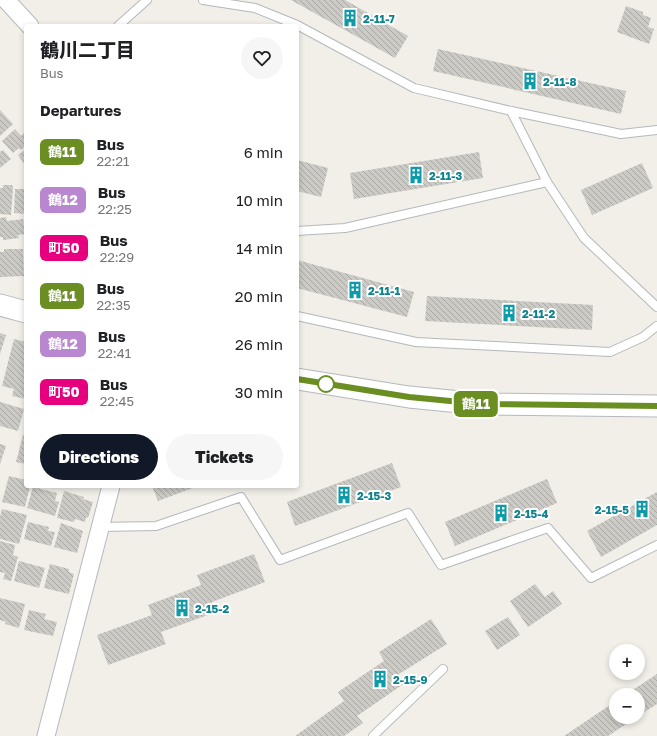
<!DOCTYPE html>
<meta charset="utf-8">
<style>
:root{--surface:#fff;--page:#f6f6f6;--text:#202124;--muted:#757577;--accent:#111827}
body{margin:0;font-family:"Golos Text","Noto Sans JP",sans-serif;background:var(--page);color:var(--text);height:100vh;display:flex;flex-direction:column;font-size:15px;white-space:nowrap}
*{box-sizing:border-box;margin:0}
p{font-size:13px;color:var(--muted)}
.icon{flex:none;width:22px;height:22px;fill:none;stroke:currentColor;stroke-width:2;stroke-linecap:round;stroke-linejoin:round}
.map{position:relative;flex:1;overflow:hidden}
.side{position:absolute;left:24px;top:24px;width:275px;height:464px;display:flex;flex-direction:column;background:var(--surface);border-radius:4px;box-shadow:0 2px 6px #0003}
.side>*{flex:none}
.badge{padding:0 8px;border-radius:6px;font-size:14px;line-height:26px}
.controls{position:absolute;left:609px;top:644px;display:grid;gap:8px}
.controls a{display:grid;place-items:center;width:36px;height:36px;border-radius:50%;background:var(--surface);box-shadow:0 2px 6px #0003;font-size:20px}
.map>.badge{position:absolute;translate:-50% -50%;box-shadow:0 0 0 2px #fff}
h2{padding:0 16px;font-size:15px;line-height:36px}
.round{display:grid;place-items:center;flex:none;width:42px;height:42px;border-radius:21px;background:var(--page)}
.summary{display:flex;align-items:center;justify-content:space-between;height:68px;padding:0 16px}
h1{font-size:19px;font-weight:800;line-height:30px}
.cta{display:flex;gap:8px;margin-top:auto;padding:8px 16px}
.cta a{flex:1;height:46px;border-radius:24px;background:var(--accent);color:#fff;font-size:16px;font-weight:800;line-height:46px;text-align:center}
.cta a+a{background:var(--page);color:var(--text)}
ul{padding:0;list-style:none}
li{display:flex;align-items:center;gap:12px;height:48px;padding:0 16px}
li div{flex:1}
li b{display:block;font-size:15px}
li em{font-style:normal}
li .badge{min-width:44px;font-weight:700;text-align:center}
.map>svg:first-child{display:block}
</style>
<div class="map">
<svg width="657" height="736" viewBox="0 0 657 736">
<defs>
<pattern id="building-back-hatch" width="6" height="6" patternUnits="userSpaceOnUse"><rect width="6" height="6" fill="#cccac5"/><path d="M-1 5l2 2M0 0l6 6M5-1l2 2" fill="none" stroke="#a9a8a4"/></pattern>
</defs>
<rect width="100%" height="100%" fill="#f1efe8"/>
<g fill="url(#building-back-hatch)">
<polygon points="291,0 345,0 408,36 395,58"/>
<polygon points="626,6 643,12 643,15 651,18 648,27 654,29 649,44 617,32"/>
<polygon points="438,49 626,91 621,114 433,71"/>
<polygon points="0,110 13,124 0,136"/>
<polygon points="15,129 21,136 26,131 26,145 21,150 19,148 13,153 2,141"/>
<polygon points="26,149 26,166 18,155"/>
<polygon points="3,150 11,159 0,168 0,152"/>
<polygon points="479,152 483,178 354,199 350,173"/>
<polygon points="297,160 328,168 321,197 297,191"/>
<polygon points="642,163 653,188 592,215 581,190"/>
<polygon points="3,185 12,185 13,188 11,215 0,214 0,188 3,188"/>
<polygon points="15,189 26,189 26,214 14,213"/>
<polygon points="6,217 7,221 23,219 25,234 18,235 19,238 3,240 3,237 0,237 0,218"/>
<polygon points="4,249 23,249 24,276 0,277 0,252 4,252"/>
<polygon points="297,260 414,292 407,317 297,288"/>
<polygon points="427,296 593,305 592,330 425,321"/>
<polygon points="0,333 6,335 0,354"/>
<polygon points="14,339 26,342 26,399 12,396 14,389 2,386"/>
<polygon points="0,402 24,409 18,431 0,426"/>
<polygon points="23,435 26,436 26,464 16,462"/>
<polygon points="0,444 6,446 0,464"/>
<polygon points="392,463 401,487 295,526 287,502"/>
<polygon points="9,476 26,480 26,486 30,486 25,507 2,502"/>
<polygon points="547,479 557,503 455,546 445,522"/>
<polygon points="152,486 198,486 158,501"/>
<polygon points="33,487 57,493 55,501 59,502 55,516 27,508"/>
<polygon points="64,491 84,497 83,499 93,502 88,518 86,517 85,522 75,519 74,522 57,518"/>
<polygon points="657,492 657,525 601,557 587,531"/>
<polygon points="2,509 27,515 19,544 0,539 0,517"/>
<polygon points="28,522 49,527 48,531 55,532 51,546 24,539"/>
<polygon points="61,523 83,531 77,553 54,547"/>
<polygon points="0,541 15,545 13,555 18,557 11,581 3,579 5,573 0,572"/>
<polygon points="254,554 265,582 212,602 216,612 161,632 166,644 108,665 97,635 152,615 148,605 201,585 197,575"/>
<polygon points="19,561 45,568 39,588 14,581"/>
<polygon points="50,564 69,569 69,572 74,574 69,594 44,588"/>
<polygon points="535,584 545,597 553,591 562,604 528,627 510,601"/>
<polygon points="0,598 25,604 19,628 5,624 6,622 0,620"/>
<polygon points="29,610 46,614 44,619 57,622 53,636 24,630"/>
<polygon points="508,617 520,635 497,650 485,631"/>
<polygon points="431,619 447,644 399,674 405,683 357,716 363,723 344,736 295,736 344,701 338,692 384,661 379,652"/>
<polygon points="657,674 657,704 638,716 638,695 625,695"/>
<polygon points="616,701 616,717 637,717 608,736 564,736"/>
</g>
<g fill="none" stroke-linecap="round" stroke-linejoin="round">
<g stroke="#b5b8bc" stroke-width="10">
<g id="service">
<polyline points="203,0 255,8 297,25 414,88 511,111 621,134 657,130"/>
<polyline points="118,26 147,0"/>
<polyline points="511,111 547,182 584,238 657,307"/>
<polyline points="297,231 345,228 547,182"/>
<polyline points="297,316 416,342 610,352 643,337 657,326"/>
<polyline points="100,527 156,526 241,497 280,560 408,513 441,565 548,528 591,578 657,545"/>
<polyline points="373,736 443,669"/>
</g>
</g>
<g stroke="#b5b8bc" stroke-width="19">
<g id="minor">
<polyline points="6,0 30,26"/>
<polyline points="46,736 111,486"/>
</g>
</g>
<g stroke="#b5b8bc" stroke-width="23">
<g id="tertiary">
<polyline points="0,305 26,312"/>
<polyline points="297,379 409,397 481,404 657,406"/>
</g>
</g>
<use href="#service" stroke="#fff" stroke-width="8"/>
<use href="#minor" stroke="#fff" stroke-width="17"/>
<use href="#tertiary" stroke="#fff" stroke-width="21"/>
</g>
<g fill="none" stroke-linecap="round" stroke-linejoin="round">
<g stroke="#fff" stroke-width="9">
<polyline id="line" points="297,379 409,397 481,404 657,406"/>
</g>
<use href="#line" stroke="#6b8e23" stroke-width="6"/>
</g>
<defs>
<g id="building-bare" transform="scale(1.38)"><path d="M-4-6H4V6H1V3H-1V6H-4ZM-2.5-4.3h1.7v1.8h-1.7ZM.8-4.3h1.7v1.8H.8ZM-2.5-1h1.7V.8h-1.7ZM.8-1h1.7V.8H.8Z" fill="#0f9aa8" stroke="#fff" stroke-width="2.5" paint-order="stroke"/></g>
</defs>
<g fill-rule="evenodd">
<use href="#building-bare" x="350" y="18"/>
<use href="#building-bare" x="530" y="81"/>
<use href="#building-bare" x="416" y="175"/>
<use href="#building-bare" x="355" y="290"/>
<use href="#building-bare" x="509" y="313"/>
<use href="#building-bare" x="344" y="495"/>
<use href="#building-bare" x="642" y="509"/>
<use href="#building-bare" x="501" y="513"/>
<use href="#building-bare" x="182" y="608"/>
<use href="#building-bare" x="380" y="679"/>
</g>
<circle fill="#fff" stroke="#6b8e23" stroke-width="2" cx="326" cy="384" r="8"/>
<g text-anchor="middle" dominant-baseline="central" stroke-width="4" stroke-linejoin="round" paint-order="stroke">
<g font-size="11" font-weight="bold" fill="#0d838f" stroke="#fff" text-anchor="start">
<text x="363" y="18">2-11-7</text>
<text x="543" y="81">2-11-8</text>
<text x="429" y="175">2-11-3</text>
<text x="368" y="290">2-11-1</text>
<text x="522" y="313">2-11-2</text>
<text x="357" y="495">2-15-3</text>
<text x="629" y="509" text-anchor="end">2-15-5</text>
<text x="514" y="513">2-15-4</text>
<text x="195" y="608">2-15-2</text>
<text x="393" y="679">2-15-9</text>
</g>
</g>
</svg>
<div class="controls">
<a>+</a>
<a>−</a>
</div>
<b class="badge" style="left:476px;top:404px;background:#6b8e23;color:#fff">鶴11</b>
<section class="side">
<div class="summary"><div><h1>鶴川二丁目</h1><p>Bus</p></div><a class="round"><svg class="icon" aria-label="heart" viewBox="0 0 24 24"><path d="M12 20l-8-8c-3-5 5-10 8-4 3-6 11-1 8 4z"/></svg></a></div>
<h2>Departures</h2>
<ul>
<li><span class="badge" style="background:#6b8e23;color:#fff">鶴11</span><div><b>Bus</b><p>22:21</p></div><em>6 min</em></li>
<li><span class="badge" style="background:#b987cf;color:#fff">鶴12</span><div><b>Bus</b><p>22:25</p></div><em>10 min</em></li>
<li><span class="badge" style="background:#e6007e;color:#fff">町50</span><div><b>Bus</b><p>22:29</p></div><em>14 min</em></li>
<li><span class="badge" style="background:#6b8e23;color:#fff">鶴11</span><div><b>Bus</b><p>22:35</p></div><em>20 min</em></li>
<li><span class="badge" style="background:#b987cf;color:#fff">鶴12</span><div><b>Bus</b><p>22:41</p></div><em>26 min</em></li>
<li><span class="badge" style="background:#e6007e;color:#fff">町50</span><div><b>Bus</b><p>22:45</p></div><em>30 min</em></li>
</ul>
<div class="cta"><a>Directions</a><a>Tickets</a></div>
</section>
</div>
